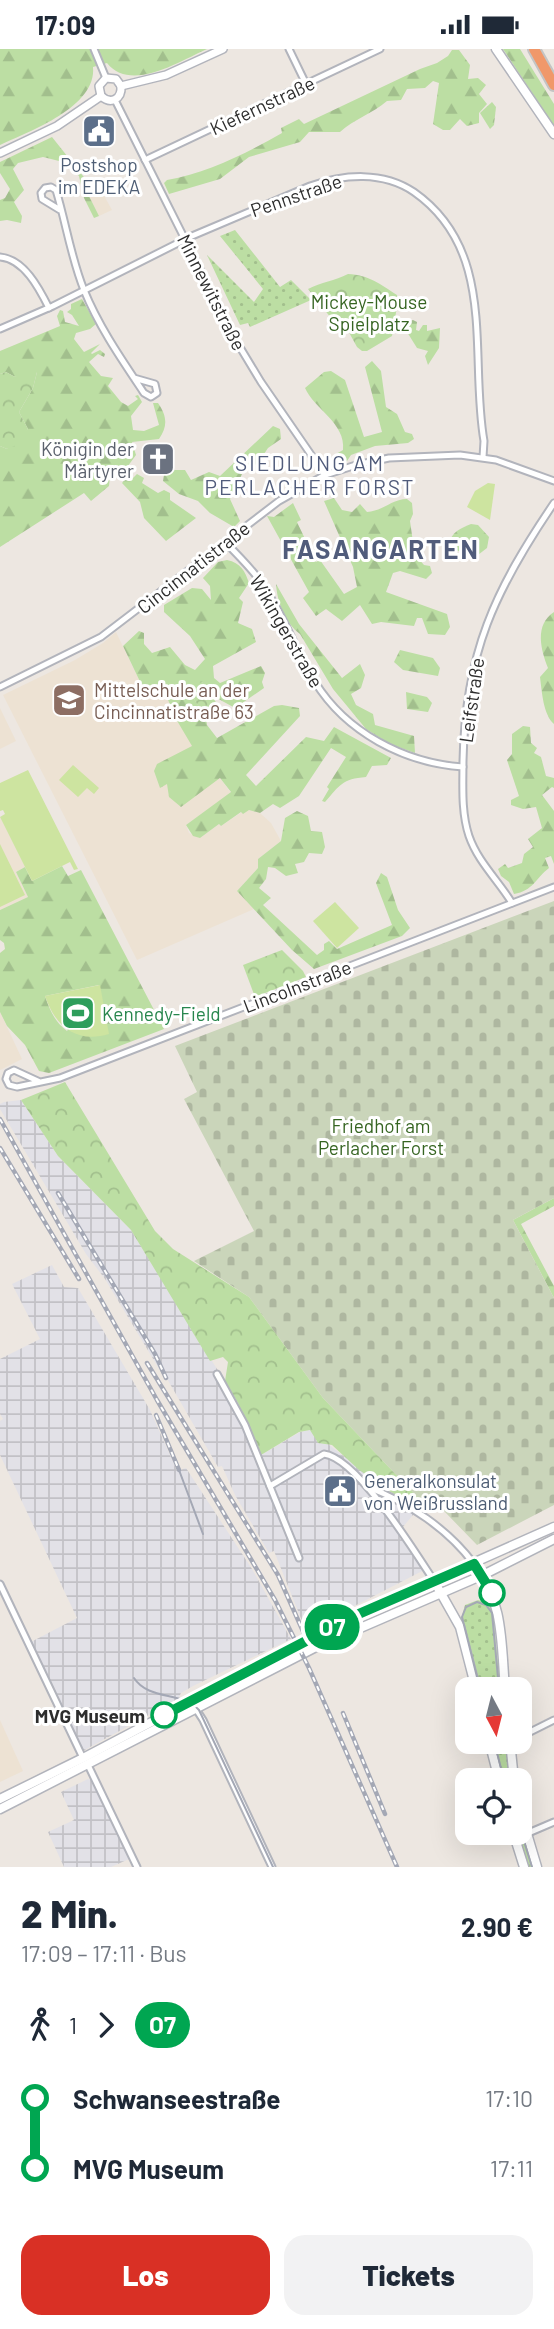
<!DOCTYPE html>
<html lang="de">
<meta charset="utf-8">
<style>
:root{--surface:#fff;--page:#f2f2f3;--text:#1f2937;--muted:#747a83;--accent:#d93025}
body{margin:0;font-family:Barlow,sans-serif;background:var(--page);color:var(--text);height:100vh;display:flex;flex-direction:column;font-size:26px;white-space:nowrap}
*{box-sizing:border-box;margin:0}
p{font-size:23px;color:var(--muted)}
.icon{flex:none;width:38px;height:38px;fill:none;stroke:currentColor;stroke-width:2;stroke-linecap:round;stroke-linejoin:round}
.map{position:relative;height:1818px;overflow:hidden}
.side{display:flex;flex-direction:column;background:var(--surface);flex:1}
.side>*{flex:none}
.badge{padding:0 14px;border-radius:23px;font-size:24px;line-height:46px}
.needle{width:46px;rotate:173deg}
.tools{position:absolute;left:455px;top:1628px;display:grid;gap:14px}
.tools a{display:grid;place-items:center;width:77px;height:77px;border-radius:14px;background:var(--surface);box-shadow:0 7px 28px #0002;font-size:35px}
.map>.badge{position:absolute;translate:-50% -50%;box-shadow:0 0 0 4px #fff}
.legs{display:flex;align-items:center;gap:10px;height:77px;padding:0 21px;font-size:23px}
.legs p{margin-inline-start:auto}
.summary{display:flex;align-items:center;justify-content:space-between;height:119px;padding:0 21px}
h1{font-size:38px;font-weight:800;line-height:52px}
.primary-button{display:flex;gap:14px;margin-top:auto;padding:14px 21px}
.primary-button a{flex:1;height:80px;border-radius:21px;background:var(--accent);color:#fff;font-size:28px;font-weight:800;line-height:80px;text-align:center}
.primary-button a+a{background:var(--page);color:var(--text)}
ul{padding:0 21px;list-style:none}
li{display:flex;align-items:center;gap:24px;height:70px;font-size:26px}
li i{display:grid;place-items:center;width:10px;height:100%;margin:0 9px;background:currentColor}
li i::after{content:'';width:18px;height:18px;margin:-9px;border:5px solid;border-radius:50%;background:var(--surface)}
li p{margin-inline-start:auto}
li:first-child i{background:linear-gradient(#0000 50%,currentColor 0)}
li:last-child i{background:linear-gradient(currentColor 50%,#0000 0)}
.status{display:flex;justify-content:space-between;align-items:center;height:49px;padding:0 35px;background:var(--surface);direction:ltr}
.status svg{height:19px;fill:currentColor}
.map>svg:first-child{display:block}
</style>
<div class="status"><b>17:09</b><svg viewBox="0 0 49 12"><path d="M0 12V9h3v3zM5 12V6h3v6zM10 12V3h3v9zM15 12V0h3v12zM26 1h20v11H26zM47 4h2v5h-2z"/></svg></div>
<div class="map">
<svg width="554" height="1818" viewBox="0 0 554 1818">
<defs>
<pattern id="industrial-grid" width="8" height="8" patternUnits="userSpaceOnUse" patternTransform="scale(1.75)"><rect width="8" height="8" fill="#e2e1e7"/><path d="M0 4h8M4 0v8" fill="none" stroke="#c2c1c6"/></pattern>
<pattern id="grass-dots" width="8" height="8" patternUnits="userSpaceOnUse" patternTransform="scale(1.75)"><rect width="8" height="8" fill="#bcdea3"/><path d="M2 2h.1M6 6h.1" fill="none" stroke="#a2bf8d" stroke-width="1.8" stroke-linecap="round"/></pattern>
<pattern id="forest-firs" width="22" height="20" patternUnits="userSpaceOnUse" patternTransform="scale(1.75)"><rect width="22" height="20" fill="#bcdea3"/><path d="M5 1l3.5 6h-7zM16 11l3.5 6h-7z" fill="#a2bf8d"/></pattern>
<pattern id="cemetery-stones" width="16" height="16" patternUnits="userSpaceOnUse" patternTransform="scale(1.75)"><rect width="16" height="16" fill="#cad5ba"/><path d="M2 7V4a2 2 0 0 1 4 0v3zM10 15v-3a2 2 0 0 1 4 0v3z" fill="#aeb7a0"/></pattern>
<pattern id="park-crowns" width="20" height="18" patternUnits="userSpaceOnUse" patternTransform="scale(1.75)"><rect width="20" height="18" fill="#bcdea3"/><path d="M2 6a3 3 0 1 1 6 0M12 15a3 3 0 1 1 6 0" fill="none" stroke="#a2bf8d"/></pattern>
</defs>
<rect width="100%" height="100%" fill="#ede7e1"/>
<g fill="url(#industrial-grid)">
<polygon points="21,1051 58,1107 131,1181 238,1354 261,1406 300,1383 310,1381 387,1441 415,1456 413,1466 402,1479 430,1518 306,1582 274,1502 269,1504 235,1446 222,1417 218,1418 166,1328 164,1328 105,1230 86,1205 0,1060 0,1055 4,1053"/>
<polygon points="52,1216 64,1238 78,1239 150,1361 177,1422 186,1419 252,1520 291,1590 193,1637 181,1644 178,1650 81,1703 29,1594 77,1569 0,1406 0,1372 3,1370 0,1365 0,1310 40,1290 12,1235"/>
<polygon points="88,1730 91,1731 129,1810 111,1818 64,1818 48,1783 74,1771 61,1743"/>
</g>
<g fill="#ede2d3">
<polygon points="92,130 95,134 97,134 112,161 99,167 89,147 87,133"/>
<polygon points="116,583 144,641 161,634 176,670 193,697 160,738 167,734 220,729 231,744 186,776 189,784 200,789 219,775 221,777 242,763 249,761 260,764 271,774 281,792 258,810 258,819 237,842 254,860 137,911 3,646 75,611 103,594"/>
<polygon points="0,659 16,692 0,700"/>
<polygon points="0,768 25,818 16,823 28,848 0,861"/>
<polygon points="0,963 22,1010 0,1021"/>
<polygon points="0,1671 23,1722 0,1733"/>
</g>
<g fill="url(#grass-dots)">
<polygon points="235,181 280,238 291,231 311,251 250,278 248,274 240,276 207,206 254,253 263,240 220,187"/>
<polygon points="478,1551 487,1554 493,1563 500,1636 502,1640 478,1640 461,1570 465,1556"/>
<polygon points="491,1692 507,1692 511,1731 501,1731"/>
<polygon points="520,1771 534,1818 527,1818 516,1783 520,1783"/>
</g>
<g fill="url(#forest-firs)" fill-rule="evenodd">
<path d="M0,0H207C180,12 131,44 107,14L93,18C97,58 30,82 0,96Z"/>
<polygon points="503,0 520,0 554,55 554,77"/>
<path d="M452,1H459L470,16L468,30L478,29L486,36L479,45L487,55L479,64V74L467,77L460,70L450,81H443L433,75L439,34L433,32L425,39L407,40L401,51L387,52C372,65 354,70 340,83H309L300,93L249,108L220,130L169,145L164,134L167,131C207,124 247,104 282,84L281,79L299,70L304,75L420,20L437,14L448,7Z"/>
<polygon points="52,88 87,132 89,147 99,167 94,169 84,149 79,127 63,113 43,108 18,114 13,120 24,141 14,153 22,167 21,174 7,171 0,172 0,151 5,149 10,140 0,124 0,113"/>
<path d="M82,250L96,275L90,280L76,284L74,290L84,303L100,295L91,304L92,305L100,301L105,305L104,308L98,305L89,313L101,327L113,329L108,337L121,353L128,357L138,350L135,347L138,346L142,353L131,367L133,381L144,382L159,376L153,354H158C167,367 168,377 159,390L132,393L136,406L125,421L110,427L109,437L91,452L84,444L0,498V397L7,400L28,380L19,363L33,339L37,323L15,328L6,323L0,325V302L60,277L57,267L60,261L63,262L65,273L79,277L72,266L67,263L71,260V255Z"/>
<polygon points="413,271 417,273 416,281 419,282 423,276 427,276 427,282 440,279 439,299 428,316 425,307 428,302 417,299 407,283 410,272"/>
<path d="M372,312L381,322L386,358L397,365L405,383L412,385L414,390L408,394L375,397L351,406L347,412L333,416L331,414L336,405L343,401C346,374 314,360 305,339L324,323L331,322L345,331L364,388L382,383L365,318Z"/>
<polygon points="273,377 280,380 281,390 268,399 258,414 243,423 230,450 240,472 234,478 210,464 198,452 179,445 163,432 164,426 175,421 185,421 191,431 209,423 220,427"/>
<polygon points="137,425 144,429 142,434 158,444 164,441 170,444 170,451 196,469 166,492 144,469 140,453 122,434 126,429 133,429"/>
<path d="M334,449L342,461L352,463L360,455L367,463C383,462 392,450 407,450L412,454L413,465L410,472L413,493L406,508H417L424,516L430,517L432,524L426,530L400,522L393,524L386,543L447,565L450,578L445,586L428,585L422,569H417L414,577L381,573L372,575L360,556L342,572L326,560L316,567L303,549L309,543L267,467L274,468L293,454L301,471L297,473L316,513L320,511L344,545L357,538L353,518L324,452Z"/>
<path d="M471,475L478,476L489,488L487,499L474,509L454,500L449,495C451,483 461,479 471,475Z"/>
<path d="M227,511C241,514 245,522 249,534L239,549L243,553L238,574L252,580L256,593L213,617L214,629L220,634L261,617L265,624L262,633L264,639L235,659L213,647L202,633L194,650L206,668L207,676L217,689L274,657L282,656L299,659L300,667L246,726L256,737L306,688L324,692L334,678L391,709L387,716L372,717L366,728C342,730 340,736 325,753L322,752L329,740L327,738L346,708L331,699L299,747L280,759L273,755L260,764L249,761L243,765L241,763L221,777L219,775L200,789L193,787L186,776L231,743L220,729L181,758L169,748L167,735L160,739L154,722L157,715L192,697L176,670L161,634L144,641L123,597L139,582L144,584V595L152,604L170,598L185,616L195,621L205,610L190,587L164,563V556L192,539L202,540L211,551L210,537L203,529L218,513Z"/>
<path d="M276,535L299,575L342,629L360,615L365,626L361,639L351,645L356,656L373,665L375,676L414,687L415,704L390,695L366,680L333,640L300,585C285,574 277,552 276,535Z"/>
<path d="M554,563V675C543,665 542,643 540,628L548,619C541,601 534,576 554,563Z"/>
<polygon points="400,601 433,609 440,619 438,627 403,621 394,613"/>
<polygon points="406,643 427,648 432,654 428,663 407,660"/>
<path d="M523,677L530,678L531,694L537,699L534,704L541,708L546,727L554,729V739L552,738L542,746L554,762V815L551,807L545,809L549,819C536,829 533,842 514,845L509,833L501,827L498,820L505,815L508,819L522,814L524,805L533,798L528,790L542,779L536,758L523,760L511,756V751L519,747L507,711L512,705V685Z"/>
<polygon points="297,762 308,767 311,782 322,783 325,798 322,805 309,804 304,813 295,815 298,824 286,827 275,819 268,818 266,830 259,839 271,849 263,856 317,906 324,901 324,895 329,892 337,900 392,876 376,834 381,824 387,828 398,861 410,879 402,887 314,920 292,901 237,842 258,819 258,810 281,792 285,769"/>
<path d="M62,817L68,827L81,821L164,980L49,1024L39,1022L25,996L7,977L0,963V904L5,900L4,894L0,891V861L28,848L16,823L25,818L32,832ZM99,936L67,982C55,973 50,962 45,947Z"/>
<polygon points="554,1149 554,1157 521,1175 554,1237 554,1249 513,1171"/>
</g>
<polygon fill="url(#cemetery-stones)" points="554,852 554,1149 513,1171 554,1249 554,1456 477,1496 444,1462 422,1453 323,1349 249,1248 194,1212 254,1182 184,1050 197,1043 175,997"/>
<g fill="url(#park-crowns)">
<polygon points="492,53 496,58 494,76 490,80 480,64"/>
<path d="M348,225C369,226 380,235 397,246L398,252L392,287L367,302H362L357,298L340,267H334L331,269L308,240C321,233 335,232 348,225Z"/>
<polygon points="32,317 37,323 33,339 19,363 28,380 19,395 7,400 0,397 0,325 6,323 15,328"/>
<polygon points="202,633 222,662 213,671 207,671 194,650 195,636"/>
<polygon points="282,901 303,922 306,928 255,948 243,916"/>
<polygon points="65,1033 155,1182 173,1200 249,1248 323,1349 422,1453 415,1456 387,1441 358,1420 332,1396 318,1394 310,1381 299,1383 261,1406 238,1354 225,1332 228,1313 223,1308 210,1312 131,1181 58,1107 21,1051"/>
</g>
<g fill="#cde4a0">
<polygon points="488,434 495,435 490,471 467,458 475,442"/>
<polygon points="73,716 99,739 94,745 87,739 78,748 59,731"/>
<polygon points="28,721 78,820 74,821 70,813 32,832 0,768 5,765 3,761 0,762 0,734"/>
<polygon points="0,795 25,846 0,858"/>
<polygon points="335,853 359,879 337,899 313,872"/>
<path d="M100,936L109,985C76,995 55,977 45,947Z"/>
</g>
<g fill="none" stroke-linecap="round" stroke-linejoin="round">
<g stroke="#b2b4bc" stroke-width="9">
<g id="minor">
<polyline points="94,0 106,29"/>
<polyline points="289,0 306,35"/>
<polyline points="115,51 235,290 261,333 325,426"/>
<polyline points="145,111 380,0"/>
<path d="M60,161L42,150L41,144L45,139L51,138L56,141C66,174 71,209 84,241C99,278 122,311 144,344L151,348L157,344L155,335L134,329"/>
<path d="M0,208C24,210 39,239 49,259"/>
<path d="M0,280L53,257L192,187L310,137C344,125 383,122 414,143C498,202 469,306 484,392L483,408"/>
<path d="M225,493C238,506 251,519 261,533C283,564 295,600 315,633C346,683 404,714 463,718"/>
<polyline points="0,638 101,588 279,452 325,426 356,416 389,409 460,406 496,411 554,432"/>
<path d="M512,854C498,831 478,813 469,787C461,763 463,736 463,712C465,604 495,541 554,454"/>
<polyline points="40,1033 14,1021 8,1024 6,1030 9,1036 17,1038 60,1029 554,838"/>
<polyline points="217,1325 245,1376 299,1509"/>
<path d="M270,1437L324,1405C357,1409 415,1503 434,1532"/>
<path d="M368,1438C409,1454 448,1480 474,1515"/>
<polyline points="0,1535 83,1709"/>
<polyline points="194,1657 203,1671 272,1818"/>
<polyline points="520,1688 554,1671"/>
<polyline points="88,1716 137,1818"/>
<polyline points="526,1785 554,1773"/>
</g>
</g>
<g stroke="#b2b4bc" stroke-width="10">
<g id="tertiary">
<polyline points="121,37 166,26 223,0"/>
<polyline points="101,47 99,37 106,29 116,30 121,37"/>
<path d="M101,47C111,56 122,50 121,37"/>
<polyline points="0,104 57,77 101,47"/>
</g>
</g>
<g stroke="#b2b4bc" stroke-width="11">
<g id="secondary">
<polyline points="496,0 554,85"/>
<path d="M475,1515C504,1555 501,1593 505,1640"/>
<polyline points="434,1532 460,1578 476,1640"/>
<polyline points="489,1692 499,1731"/>
<polyline points="510,1692 514,1731"/>
<polyline points="0,1750 83,1709 354,1567 554,1478"/>
<polyline points="0,1760 314,1599 483,1526 554,1490"/>
<polyline points="520,1761 537,1818"/>
<polyline points="513,1783 524,1818"/>
</g>
</g>
<g stroke="#c4c4c4" stroke-width="14">
<polyline id="motorway" points="534,0 554,36"/>
</g>
<use href="#minor" stroke="#fff" stroke-width="5"/>
<use href="#tertiary" stroke="#fff" stroke-width="7"/>
<use href="#secondary" stroke="#fff" stroke-width="8"/>
<use href="#motorway" stroke="#f0986a" stroke-width="10"/>
<g stroke="#a4a8b5" stroke-width="2">
<polyline points="179,1421 203,1485"/>
<path d="M134,1629C149,1652 182,1642 199,1661L273,1818"/>
<polyline points="480,1640 462,1568 466,1558 477,1553 486,1556 492,1564 499,1640"/>
<polyline points="494,1692 504,1731"/>
<polyline points="520,1779 532,1818"/>
</g>
<g stroke="#a4a8b5" stroke-width="4.5">
<g id="rail">
<polyline points="0,1070 157,1351 275,1551 309,1619 397,1818"/>
<polyline points="0,1099 79,1230"/>
<polyline points="58,1144 155,1305 166,1329"/>
<polyline points="147,1314 278,1526 306,1589"/>
<polyline points="156,1366 179,1421"/>
<polyline points="343,1664 385,1765"/>
</g>
</g>
<use href="#rail" stroke="#fff" stroke-width="2" stroke-dasharray="5" stroke-linecap="butt"/>
</g>
<g fill="none" stroke-linecap="round" stroke-linejoin="round">
<g stroke="#fff" stroke-width="16">
<polyline id="line-1" points="164,1666 354,1567 474,1515 492,1544"/>
</g>
<use href="#line-1" stroke="#00a651" stroke-width="10"/>
</g>
<defs>
<g id="civic-square" transform="scale(1.75)"><rect x="-9" y="-9" width="18" height="18" rx="4" fill="#5c6f8a" stroke="#fff"/><path d="M-.6-6.5H3V-4.5H.6V-3L4-1V1h2V6H-6V1h2V-1L-.6-3ZM-1.2 2.5V6h2.4V2.5Z" fill="#fff"/></g>
<g id="church-square" transform="scale(1.75)"><rect x="-9" y="-9" width="18" height="18" rx="4" fill="#6b7280" stroke="#fff"/><path d="M-1.2-6h2.4v3.5h3.3v2.4h-3.3V6h-2.4V-.1h-3.3v-2.4h3.3Z" fill="#fff"/></g>
<g id="school-square" transform="scale(1.75)"><rect x="-9" y="-9" width="18" height="18" rx="4" fill="#8d6e63" stroke="#fff"/><path d="M0-5L7-2L0 1L-7-2ZM-4 1L0 2.5L4 1V4Q0 6-4 4Z" fill="#fff"/></g>
<g id="stadium-square" transform="scale(1.75)"><rect x="-9" y="-9" width="18" height="18" rx="4" fill="#2e9e5b" stroke="#fff"/><path d="M0-5a6.5 5 0 1 0 0 10a6.5 5 0 1 0 0-10ZM-3.5-1.8h7v3.6h-7Z" fill="#fff"/></g>
</defs>
<g fill-rule="evenodd">
<use href="#civic-square" x="99" y="82"/>
<use href="#church-square" x="158" y="410"/>
<use href="#school-square" x="69" y="651"/>
<use href="#stadium-square" x="78" y="964"/>
<use href="#civic-square" x="340" y="1442"/>
</g>
<g fill="#fff" stroke="#00a651" stroke-width="3.5">
<circle cx="492" cy="1544" r="12"/>
<circle cx="164" cy="1666" r="12"/>
</g>
<g text-anchor="middle" dominant-baseline="central" stroke-width="6" stroke-linejoin="round" paint-order="stroke">
<g font-size="19" fill="#2d2d2d" stroke="#fff">
<text transform="translate(262 56) rotate(-25)">Kiefernstraße</text>
<text transform="translate(296 146) rotate(-19)">Pennstraße</text>
<text transform="translate(212 243) rotate(63)">Minnewitstraße</text>
<text transform="translate(193 518) rotate(-38)">Cincinnatistraße</text>
<text transform="translate(287 582) rotate(60)">Wikingerstraße</text>
<text transform="translate(471 651) rotate(-82)">Leifstraße</text>
<text transform="translate(297 937) rotate(-21)">Lincolnstraße</text>
</g>
<g font-size="19" fill="#4e5e75" stroke="#fff">
<text x="99" y="115">Postshop<tspan x="99" dy="22">im EDEKA</tspan></text>
<text x="364" y="1431" text-anchor="start">Generalkonsulat<tspan x="364" dy="22">von Weißrussland</tspan></text>
</g>
<g font-size="19" fill="#366522" stroke="#fff">
<text x="369" y="252">Mickey-Mouse<tspan x="369" dy="22">Spielplatz</tspan></text>
<text x="381" y="1076">Friedhof am<tspan x="381" dy="22">Perlacher Forst</tspan></text>
</g>
<g font-size="19" fill="#5b616d" stroke="#fff" text-anchor="end">
<text x="134" y="399">Königin der<tspan x="134" dy="22">Märtyrer</tspan></text>
</g>
<g font-size="19" fill="#785e54" stroke="#fff" text-anchor="start">
<text x="94" y="640">Mittelschule an der<tspan x="94" dy="22">Cincinnatistraße 63</tspan></text>
</g>
<g font-size="19" fill="#27864d" stroke="#fff" text-anchor="start">
<text x="102" y="964">Kennedy-Field</text>
</g>
<g font-size="19" font-weight="bold" fill="#2d2d2d" stroke="#fff" text-anchor="end">
<text x="145" y="1666">MVG Museum</text>
</g>
<g font-size="21" letter-spacing="2" fill="#515c7b" stroke="#fff">
<text x="310" y="413">SIEDLUNG AM<tspan x="310" dy="24">PERLACHER FORST</tspan></text>
</g>
<g font-size="26" font-weight="bold" letter-spacing="2" fill="#515c7b" stroke="#fff">
<text x="381" y="499">FASANGARTEN</text>
</g>
</g>
</svg>
<div class="tools">
<a><svg class="needle" viewBox="-14 -14 28 28"><path d="M0-13l5 13h-10z" fill="#e53935"/><path d="M0 13l5-13h-10z" fill="#747a83"/></svg></a>
<a><svg class="icon" aria-label="locate" viewBox="0 0 24 24"><circle cx="12" cy="12" r="6"/><path d="M12 2v4M12 18v4M2 12h4M18 12h4"/></svg></a>
</div>
<b class="badge" style="left:332px;top:1578px;background:#00a651;color:#fff">O7</b>
</div>
<section class="side">
<div class="summary"><div><h1>2 Min.</h1><p>17:09 – 17:11 · Bus</p></div><b>2.90 €</b></div>
<div class="legs"><svg class="icon" aria-label="walk" viewBox="0 0 24 24"><circle cx="13" cy="4" r="2"/><path d="M13 8l-2 6 4 7M11 14l-3 7M7 12l3-4h3l4 4"/></svg>1<svg class="icon" aria-label="forward" viewBox="0 0 24 24"><path d="M9 5l7 7-7 7"/></svg><b class="badge" style="background:#00a651;color:#fff">O7</b></div>
<ul>
<li><i style="color:#00a651"></i><b>Schwanseestraße</b><p>17:10</p></li>
<li><i style="color:#00a651"></i><b>MVG Museum</b><p>17:11</p></li>
</ul>
<div class="primary-button"><a>Los</a><a>Tickets</a></div>
</section>
